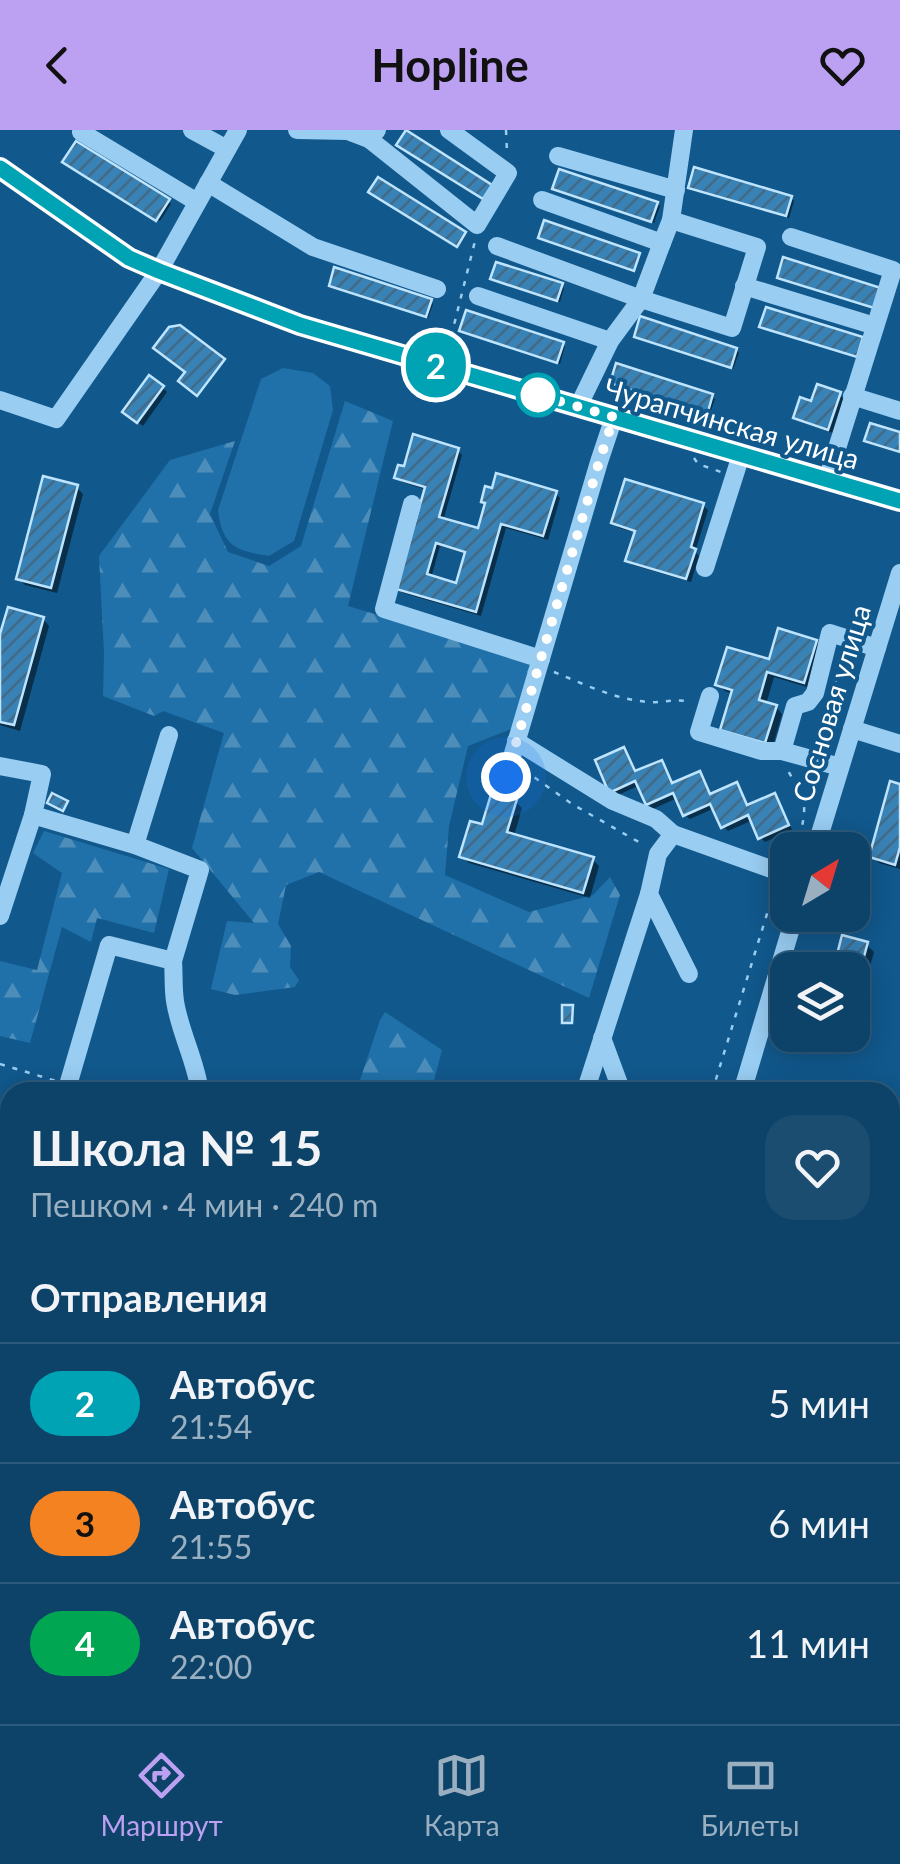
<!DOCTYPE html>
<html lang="ru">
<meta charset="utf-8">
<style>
:root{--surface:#0d4269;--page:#1b4d71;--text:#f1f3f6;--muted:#9ab0c0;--line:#2d5b7d;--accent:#bca0f2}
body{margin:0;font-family:Lato,sans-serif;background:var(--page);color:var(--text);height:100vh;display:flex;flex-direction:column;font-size:38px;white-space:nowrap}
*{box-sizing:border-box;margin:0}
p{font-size:32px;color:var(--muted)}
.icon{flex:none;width:55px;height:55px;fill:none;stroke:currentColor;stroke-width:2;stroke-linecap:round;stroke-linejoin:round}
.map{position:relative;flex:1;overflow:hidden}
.sheet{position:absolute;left:0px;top:952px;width:900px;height:642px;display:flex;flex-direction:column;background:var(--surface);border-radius:30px 30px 0 0;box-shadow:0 5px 25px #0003,0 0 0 2px var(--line)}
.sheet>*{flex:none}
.badge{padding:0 20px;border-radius:32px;font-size:35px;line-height:65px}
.needle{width:65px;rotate:38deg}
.fabs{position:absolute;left:770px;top:702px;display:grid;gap:20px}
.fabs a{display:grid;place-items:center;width:100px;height:100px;border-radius:20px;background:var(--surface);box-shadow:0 5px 25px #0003,0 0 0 2px var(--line);font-size:50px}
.you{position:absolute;width:50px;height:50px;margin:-25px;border:8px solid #fff;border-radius:50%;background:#1a73e8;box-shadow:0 0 0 15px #1a73e833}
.map>.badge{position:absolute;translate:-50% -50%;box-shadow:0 0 0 5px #fff}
h2{padding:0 30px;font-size:38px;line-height:90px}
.round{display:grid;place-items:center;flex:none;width:105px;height:105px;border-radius:30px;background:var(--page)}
.overview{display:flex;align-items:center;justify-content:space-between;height:170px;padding:0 30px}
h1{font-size:48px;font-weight:700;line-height:75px}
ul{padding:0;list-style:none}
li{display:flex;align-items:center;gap:30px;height:120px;padding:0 30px;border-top:2px solid var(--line)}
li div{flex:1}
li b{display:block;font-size:38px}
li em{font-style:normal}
li .badge{min-width:110px;font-weight:700;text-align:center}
header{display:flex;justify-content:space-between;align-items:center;height:130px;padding:0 30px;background:var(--accent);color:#111;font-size:45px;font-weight:700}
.tab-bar{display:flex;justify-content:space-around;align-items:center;height:140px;border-top:2px solid var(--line);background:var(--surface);font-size:28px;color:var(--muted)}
.tab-bar a{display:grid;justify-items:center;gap:5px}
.tab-bar .active{color:var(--accent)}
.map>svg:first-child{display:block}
</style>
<header><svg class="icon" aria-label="back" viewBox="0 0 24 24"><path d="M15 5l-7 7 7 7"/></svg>Hopline<svg class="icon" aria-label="heart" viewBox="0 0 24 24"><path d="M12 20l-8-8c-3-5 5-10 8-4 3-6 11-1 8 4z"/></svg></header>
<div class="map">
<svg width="900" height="1594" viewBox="0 0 900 1594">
<defs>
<pattern id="forest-firs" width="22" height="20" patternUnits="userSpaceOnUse" patternTransform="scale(2.5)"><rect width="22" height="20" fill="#2071a9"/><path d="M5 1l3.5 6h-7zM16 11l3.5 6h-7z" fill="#4d8dba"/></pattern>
<pattern id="building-hatch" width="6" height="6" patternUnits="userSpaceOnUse" patternTransform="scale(2.5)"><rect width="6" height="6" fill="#3982b6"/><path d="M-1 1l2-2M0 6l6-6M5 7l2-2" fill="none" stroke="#426a86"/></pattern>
</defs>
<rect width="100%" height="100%" fill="#11588c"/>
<path fill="#2071a9" d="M283,238L313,243L330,256L333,280L294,411L269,426C236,421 222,416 218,380L261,249Z"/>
<g fill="url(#forest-firs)">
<polygon points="345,271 393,291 348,476 533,532 516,597 468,616 449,696 445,745 529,782 593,765 610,747 620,765 589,868 319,742 286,755 278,794 291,816 290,837 299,850 295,857 235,865 211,859 227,791 254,793 192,718 224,603 163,581 154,586 103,566 104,523 99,426 170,330 235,311 210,384 228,422 269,436 301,416"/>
<polygon points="44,701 169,739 154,803 97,788 91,812 62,797 30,913 0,906 0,831 37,840 62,743 33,723"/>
<polygon points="385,882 442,920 431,962 356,962 380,890"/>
<polygon points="10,1215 10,1585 365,1585 365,1594 0,1594 0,1218"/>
<polygon points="890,1254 900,1255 900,1594 649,1594 650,1585 890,1585"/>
</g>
<g fill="#0007" fill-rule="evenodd">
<polygon points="68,35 168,71 171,74 160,91"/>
<polygon points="691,57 791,68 794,71 789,88 694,60"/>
<polygon points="555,58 657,74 660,76 654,93"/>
<polygon points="493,149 562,155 564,158 560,172"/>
<polygon points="334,158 430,171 433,174 428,188"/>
<polygon points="462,201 562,214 565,216 560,234"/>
<polygon points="639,209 736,220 739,223 733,239"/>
<polygon points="613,252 712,267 715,269 709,286"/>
<polygon points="163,258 167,262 143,296 130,286"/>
<polygon points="839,264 844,269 833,303 801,292 796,288 812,274"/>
<path d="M457,320L462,325L443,391L479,402L555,363L560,368L548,410L506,398L481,486L403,463L398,458L427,360L402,352L397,347ZM440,416L467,424L458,456L431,448Z"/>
<polygon points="76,357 83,364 57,463 25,455 18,448"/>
<polygon points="703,376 708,380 695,422 699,426 691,452 633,435 628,430 636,403 619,398 614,393"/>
<polygon points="43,489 49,496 20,601 0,595 0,513"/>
<polygon points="816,512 822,519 810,558 774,547 766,574 776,577 782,584 772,619 729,606 733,564 725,561 718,555"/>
<polygon points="623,620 628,625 636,643 661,632 666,637 674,655 699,644 704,649 711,666 736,655 741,659 749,677 774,666 779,671 792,700 765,712 761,708 753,690 728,701 723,696 715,678 690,689 685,685 677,668 653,679 648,674 640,655 616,666 611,661"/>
<polygon points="900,657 900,739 879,733 872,726"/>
<polygon points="515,671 522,678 514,706 592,729 599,736 590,768 469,733 462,726 484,698"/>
<polygon points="867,815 874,822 854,894 852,840 835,840"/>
</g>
<g fill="url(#building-hatch)" stroke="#bfe4fd" stroke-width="2.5" fill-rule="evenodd">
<polygon points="406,0 492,55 483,69 396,15"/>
<polygon points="76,11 170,69 156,91 62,32"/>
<polygon points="694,37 792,66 786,86 688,58"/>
<polygon points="559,39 658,72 651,92 552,59"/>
<polygon points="378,47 466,102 457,117 368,62"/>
<polygon points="544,90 640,123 634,141 538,108"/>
<polygon points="783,127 881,158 874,178 777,148"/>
<polygon points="496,132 563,153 557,171 490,149"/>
<polygon points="334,137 432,169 426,187 329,156"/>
<polygon points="766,177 863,207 857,227 759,197"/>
<polygon points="466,180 564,212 557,233 459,201"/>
<polygon points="640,186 737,218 731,238 634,207"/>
<polygon points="180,195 225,229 197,266 178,251 185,242 153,218 169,197"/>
<polygon points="616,233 713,264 707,285 610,253"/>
<polygon points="149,245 164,256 137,293 122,282"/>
<polygon points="817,254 841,262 828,300 793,288 800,267 811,271"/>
<polygon points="870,293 900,302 900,322 864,311"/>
<path d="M413,304L459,318L439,387L478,398L485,373L481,372L485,356L492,358L496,343L557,361L543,406L501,394L476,482L396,459L425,357L394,348L398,335L404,336ZM436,413L465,422L456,453L427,444Z"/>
<polygon points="43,346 78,355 51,458 16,449"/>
<polygon points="625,349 704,373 691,417 696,419 686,449 625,431 635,401 611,393"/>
<polygon points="8,477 44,487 14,595 0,592 0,504"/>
<polygon points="778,498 817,510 804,553 767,542 759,570 777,575 765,613 720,600 732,560 715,555 727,517 769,529"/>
<polygon points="624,617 635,641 662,630 672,653 700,641 710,664 737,652 747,675 775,663 789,695 758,709 748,685 721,698 710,674 683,686 673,663 646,675 635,651 609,663 595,630"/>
<polygon points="890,651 900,654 900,717 895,735 869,727"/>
<polygon points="492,661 517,669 507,702 594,727 583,763 459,727 470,691 482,694"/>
<polygon points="52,663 68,671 63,681 47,673"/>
<polygon points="842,805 868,812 852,871 852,840 833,840"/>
<polygon points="562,875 573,875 572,893 562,893"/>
<polygon points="890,1039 900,1042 898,1078 890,1076"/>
</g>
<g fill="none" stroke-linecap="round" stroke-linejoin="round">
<g stroke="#99cdf2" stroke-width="2.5" stroke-dasharray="5 8" stroke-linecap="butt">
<polyline points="506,0 507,22"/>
<polyline points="448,219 475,111"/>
<polyline points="447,221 468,227"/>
<polyline points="694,328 698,334 721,342"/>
<path d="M554,542C584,554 616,570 649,572C663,573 676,568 690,572"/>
<polyline points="818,614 843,525"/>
<polyline points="524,640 572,674 644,715"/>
<path d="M785,727L791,706L801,701C809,667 801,665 786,637"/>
<polyline points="0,934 56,951"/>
<polyline points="712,962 775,758"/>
</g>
<g stroke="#99cdf2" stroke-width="18">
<polyline points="192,0 227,19"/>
<polyline points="297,0 348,1 369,9 377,0"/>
<polyline points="81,2 197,72"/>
<polyline points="369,9 477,95 508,43 449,0"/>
<polyline points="558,26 676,60"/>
<polyline points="0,38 129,128 159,141 300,195 900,371"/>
<polyline points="208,53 313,117 437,159"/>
<polyline points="542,70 662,113"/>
<polyline points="791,107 893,140 827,350"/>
<polyline points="497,116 641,169 732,198 757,117 671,90"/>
<polyline points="744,156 875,196"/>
<polyline points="478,166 610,211"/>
<polyline points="852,266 900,281"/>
<polyline points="0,270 56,289 159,141 238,0"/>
<polyline points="578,277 610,211 641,169 662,113 671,90 684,0"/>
<polyline points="412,374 384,479 541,529"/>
<polyline points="705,438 741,325"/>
<polyline points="710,566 699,602 761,621 782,621 840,637"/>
<polyline points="852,599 900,614"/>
<polyline points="516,611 613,671 656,689 673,704 788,745"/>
<polyline points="782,621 795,576 808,572 815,563 830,503 877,518"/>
<polyline points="0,636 42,644 33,685 135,715 200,740 173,831 109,815 66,962"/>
<polyline points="506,647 599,332 614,287"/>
<polyline points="673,704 658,724 649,764 689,844"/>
<polyline points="135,715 169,605"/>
<polyline points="815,720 900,443"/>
<polyline points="0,786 33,685"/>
<path d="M173,831C174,844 173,858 175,871C180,903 196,931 200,962"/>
<polyline points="602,908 622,962"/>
<polyline points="585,962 649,764"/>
<polyline points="742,962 795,785"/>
<polyline points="0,1011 9,982"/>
<polyline points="890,1244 900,1246"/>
</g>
</g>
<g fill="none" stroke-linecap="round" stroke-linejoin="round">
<g stroke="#fff" stroke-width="22">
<polyline id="line" points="0,38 129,128 159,141 300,195 900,371"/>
</g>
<use href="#line" stroke="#00a3b4" stroke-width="15"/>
<polyline stroke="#fff" stroke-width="10" stroke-dasharray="0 18" points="506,647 599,332 614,287 538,265"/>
</g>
<circle fill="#fff" stroke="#00a3b4" stroke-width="5" cx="538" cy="265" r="20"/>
<g text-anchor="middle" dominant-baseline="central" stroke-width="8" stroke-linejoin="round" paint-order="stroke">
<g font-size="28" fill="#fff" stroke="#11588c">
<text transform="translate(732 293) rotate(16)">Чурапчинская улица</text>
<text transform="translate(831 573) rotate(-73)">Сосновая улица</text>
</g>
</g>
</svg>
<div class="fabs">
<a><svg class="needle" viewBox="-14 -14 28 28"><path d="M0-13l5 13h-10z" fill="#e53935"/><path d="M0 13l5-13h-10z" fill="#9ab0c0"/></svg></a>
<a><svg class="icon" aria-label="layers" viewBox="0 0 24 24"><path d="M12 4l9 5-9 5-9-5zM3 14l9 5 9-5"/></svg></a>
</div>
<div class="you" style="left:506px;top:647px"></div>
<b class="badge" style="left:436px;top:235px;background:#00a3b4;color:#fff">2</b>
<section class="sheet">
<div class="overview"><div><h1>Школа № 15</h1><p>Пешком · 4 мин · 240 m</p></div><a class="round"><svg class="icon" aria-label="heart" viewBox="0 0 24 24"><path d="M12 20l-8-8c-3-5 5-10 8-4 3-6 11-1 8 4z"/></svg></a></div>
<h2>Отправления</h2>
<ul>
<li><span class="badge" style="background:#00a3b4;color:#fff">2</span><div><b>Автобус</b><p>21:54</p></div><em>5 мин</em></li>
<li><span class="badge" style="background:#f58220;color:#111">3</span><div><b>Автобус</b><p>21:55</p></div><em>6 мин</em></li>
<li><span class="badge" style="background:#00a651;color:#fff">4</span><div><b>Автобус</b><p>22:00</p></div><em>11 мин</em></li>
</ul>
</section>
</div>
<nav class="tab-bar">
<a class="active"><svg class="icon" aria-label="directions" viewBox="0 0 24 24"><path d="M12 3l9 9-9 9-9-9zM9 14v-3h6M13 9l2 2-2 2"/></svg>Маршрут</a>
<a><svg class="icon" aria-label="map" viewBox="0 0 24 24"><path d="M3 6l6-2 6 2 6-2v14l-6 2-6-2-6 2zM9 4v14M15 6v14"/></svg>Карта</a>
<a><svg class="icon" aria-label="tickets" viewBox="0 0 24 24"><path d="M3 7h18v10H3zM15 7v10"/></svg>Билеты</a>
</nav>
